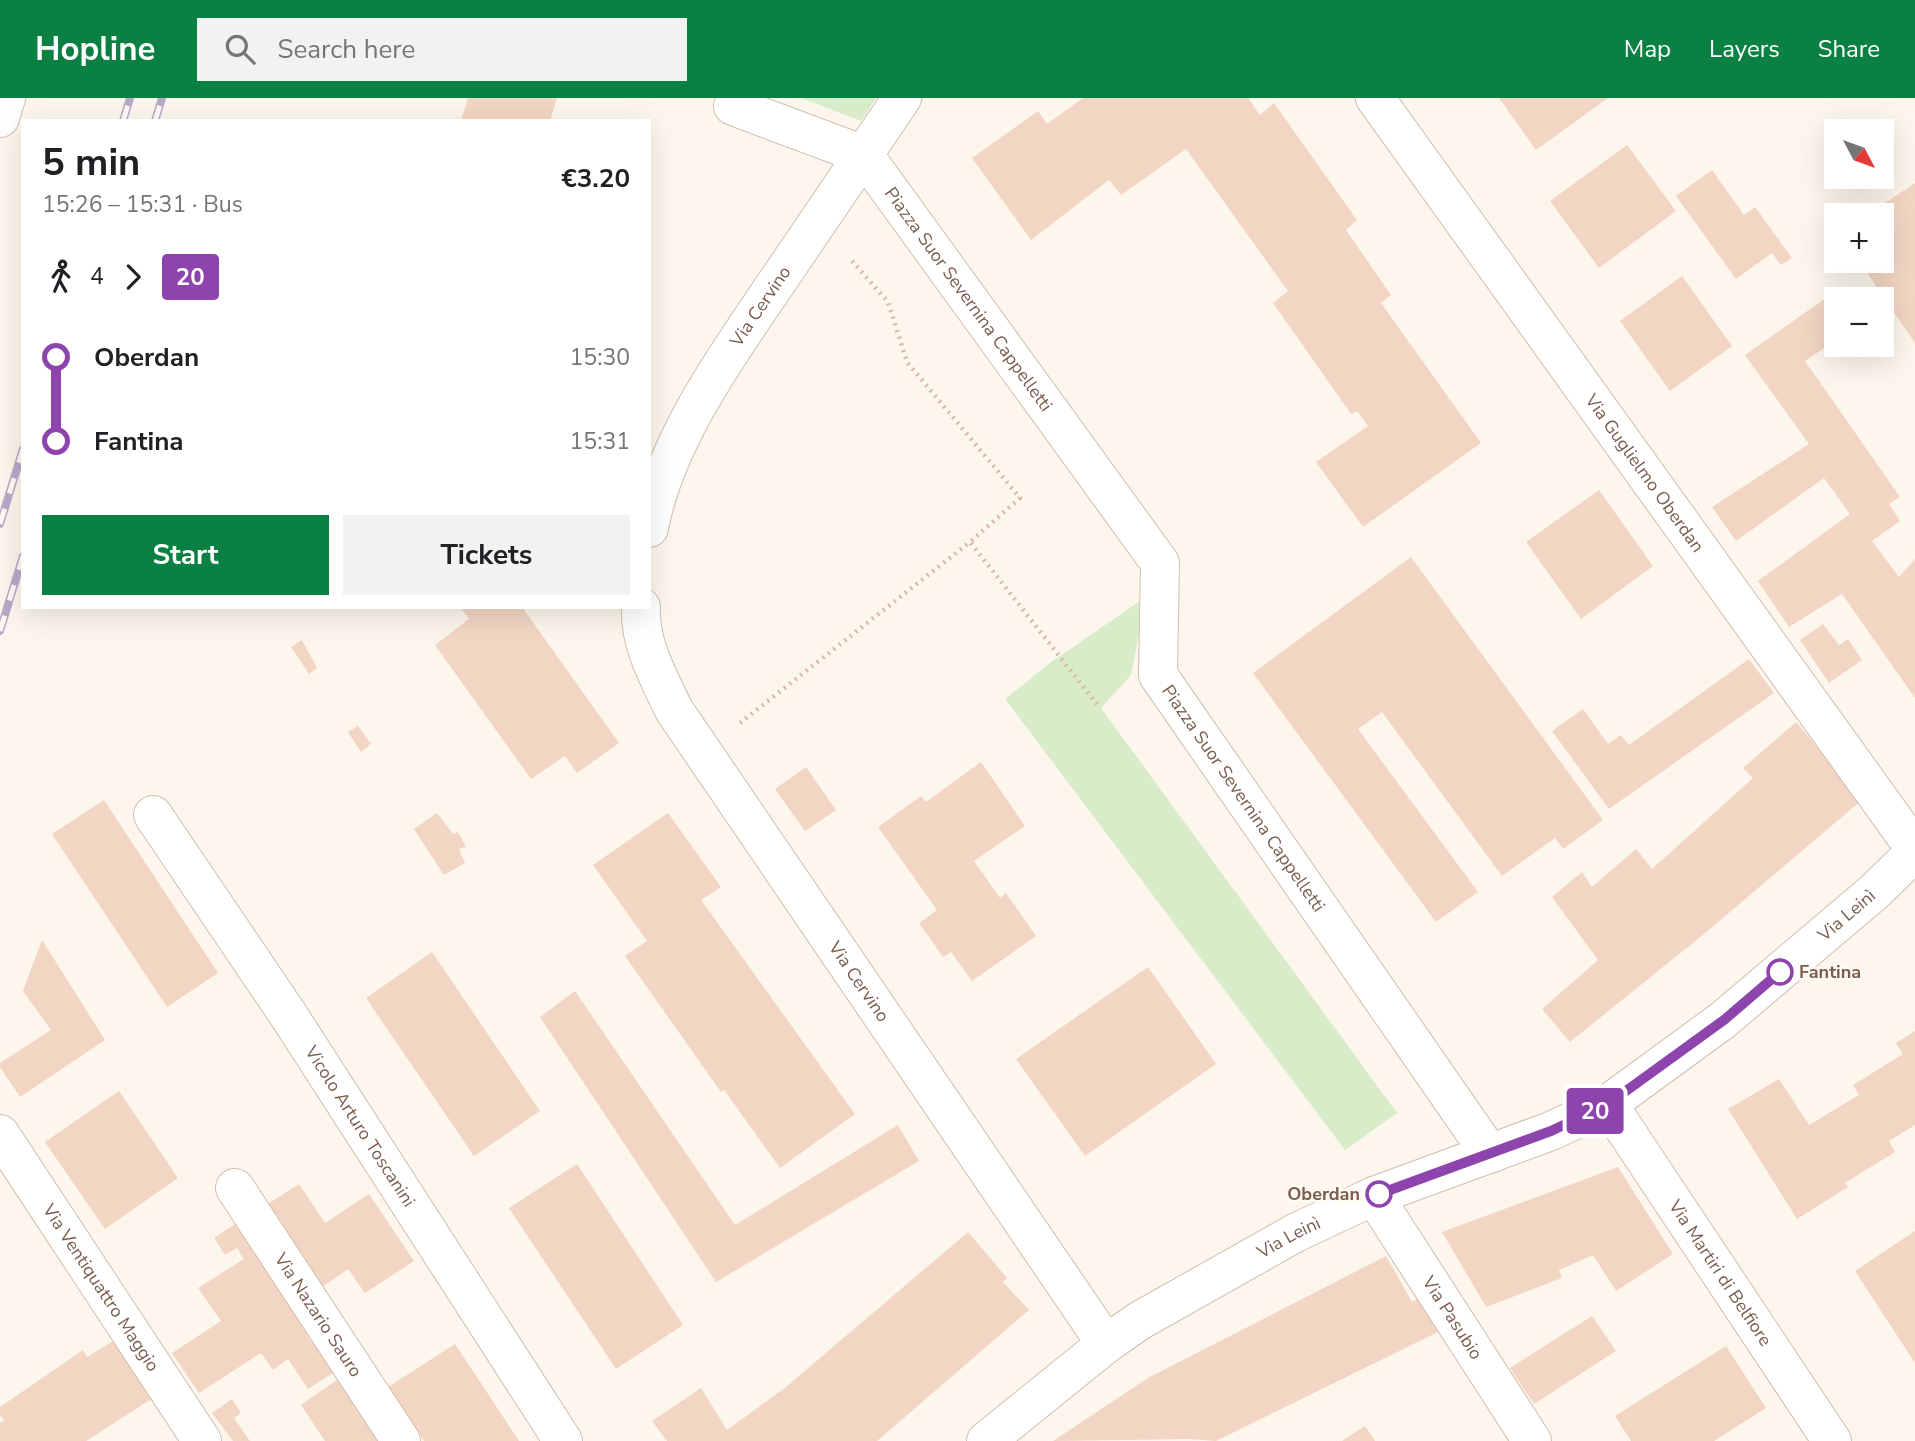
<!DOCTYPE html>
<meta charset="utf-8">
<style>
:root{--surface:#fff;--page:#f2f2f2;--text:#202124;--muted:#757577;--accent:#0b8043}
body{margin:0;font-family:"Nunito Sans",sans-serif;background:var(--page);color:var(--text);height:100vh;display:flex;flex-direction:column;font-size:26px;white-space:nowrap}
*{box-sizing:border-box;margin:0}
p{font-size:23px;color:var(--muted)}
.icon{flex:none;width:38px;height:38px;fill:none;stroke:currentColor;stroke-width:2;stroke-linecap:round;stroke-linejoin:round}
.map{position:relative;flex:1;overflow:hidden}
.side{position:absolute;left:21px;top:21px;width:630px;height:490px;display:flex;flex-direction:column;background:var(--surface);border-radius:0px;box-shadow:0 7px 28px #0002}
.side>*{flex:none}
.badge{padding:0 14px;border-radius:5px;font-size:24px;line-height:46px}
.needle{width:46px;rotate:131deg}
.tools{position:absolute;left:1824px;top:21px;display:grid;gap:14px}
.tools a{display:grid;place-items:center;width:70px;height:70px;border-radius:0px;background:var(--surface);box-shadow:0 7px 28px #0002;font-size:35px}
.map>.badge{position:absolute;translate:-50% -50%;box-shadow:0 0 0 4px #fff}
.legs{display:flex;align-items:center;gap:10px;height:77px;padding:0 21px;font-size:23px}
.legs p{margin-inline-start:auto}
.head{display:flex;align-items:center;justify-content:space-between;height:119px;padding:0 21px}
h1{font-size:38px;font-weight:700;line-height:52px}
.primary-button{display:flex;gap:14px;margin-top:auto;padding:14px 21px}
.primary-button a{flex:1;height:80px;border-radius:0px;background:var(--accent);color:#fff;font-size:28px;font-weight:700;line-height:80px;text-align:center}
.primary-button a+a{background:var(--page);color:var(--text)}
ul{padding:0 21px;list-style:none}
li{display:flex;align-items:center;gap:24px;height:84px;font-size:26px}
li i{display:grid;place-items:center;width:10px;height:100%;margin:0 9px;background:currentColor}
li i::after{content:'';width:18px;height:18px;margin:-9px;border:5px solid;border-radius:50%;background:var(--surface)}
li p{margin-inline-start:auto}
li:first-child i{background:linear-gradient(#0000 50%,currentColor 0)}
li:last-child i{background:linear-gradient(currentColor 50%,#0000 0)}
header{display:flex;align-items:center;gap:42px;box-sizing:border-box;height:98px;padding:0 35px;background:var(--accent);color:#fff}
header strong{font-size:33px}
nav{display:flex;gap:38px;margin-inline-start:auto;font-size:24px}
.search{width:490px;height:63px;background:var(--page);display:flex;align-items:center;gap:18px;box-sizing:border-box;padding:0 24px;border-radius:0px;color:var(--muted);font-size:26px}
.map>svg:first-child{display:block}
</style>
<header>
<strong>Hopline</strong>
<div class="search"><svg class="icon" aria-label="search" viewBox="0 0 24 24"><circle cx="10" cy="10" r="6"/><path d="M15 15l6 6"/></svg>Search here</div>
<nav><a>Map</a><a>Layers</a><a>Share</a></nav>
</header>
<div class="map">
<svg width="1915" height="1343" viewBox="0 0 1915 1343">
<rect width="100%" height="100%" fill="#fdf6ec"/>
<g fill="#d8ecc9">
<polygon points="801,0 876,0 861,23"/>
<polygon points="1146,499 1131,577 1101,610 1397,1015 1345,1052 1005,601 1051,564"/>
</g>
<g fill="#f3d5c3">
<polygon points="468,0 557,0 550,23 461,23"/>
<polygon points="1083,0 1248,0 1260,17 1274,5 1357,122 1346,132 1391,197 1381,205 1481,345 1363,429 1316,364 1368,328 1357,313 1351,316 1273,205 1288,193 1186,51 1121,97 1109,82 1031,142 972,60 1038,13 1047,26"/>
<polygon points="1499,0 1608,0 1536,52"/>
<polygon points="1627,47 1676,113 1599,170 1550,103"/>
<polygon points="1712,72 1744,117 1755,109 1792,160 1781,167 1772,155 1736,181 1676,98"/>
<polygon points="1915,85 1915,245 1859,163 1881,163 1881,117 1867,117"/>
<polygon points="1682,178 1732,248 1670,293 1620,223"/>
<polygon points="1833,195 1837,201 1836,242 1805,263 1900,399 1889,406 1900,423 1872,443 1899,479 1915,461 1915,600 1842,496 1789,529 1758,483 1850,416 1824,380 1736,443 1712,409 1809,346 1745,257"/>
<polygon points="1599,392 1653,468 1581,521 1526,444"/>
<polygon points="1411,459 1603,722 1563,751 1555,740 1502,778 1382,614 1358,631 1478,794 1436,824 1253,575"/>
<polygon points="460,509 522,509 619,645 577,675 565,658 531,681 435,547 469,521"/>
<polygon points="1823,526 1839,547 1848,541 1862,562 1829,585 1800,542"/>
<polygon points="302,542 317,570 309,576 291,549"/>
<polygon points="1749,561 1774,595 1609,711 1552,633 1583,611 1608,646 1621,637 1629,647"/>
<polygon points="1796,624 1862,702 1704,836 1570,944 1542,911 1598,862 1552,799 1582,774 1592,789 1636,751 1652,771 1753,680 1743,670"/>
<polygon points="358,628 371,646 361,654 348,634"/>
<polygon points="981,664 1025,728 974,763 1000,800 1006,795 1036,838 972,883 951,854 943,859 919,825 937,812 878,729 921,698 926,704"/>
<polygon points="806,669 836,712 805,733 775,691"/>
<polygon points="104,702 218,875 167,909 52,736"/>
<polygon points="437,715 453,736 458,734 466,749 459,751 465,765 444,777 414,731"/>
<polygon points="668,715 721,789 701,802 855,1016 780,1070 724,992 721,994 625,858 647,843 593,767"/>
<polygon points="42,842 105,942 20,999 0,969 0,965 51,932 23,893"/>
<polygon points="432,854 540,1013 474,1058 366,900"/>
<polygon points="1148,869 1216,966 1085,1058 1016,961"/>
<polygon points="575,893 735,1127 898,1027 919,1063 716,1184 540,919"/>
<polygon points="1915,933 1915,1027 1889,1043 1895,1054 1845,1085 1848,1089 1797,1121 1728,1011 1779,981 1809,1027 1859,997 1853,987 1903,956 1896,945"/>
<polygon points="119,993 178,1080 105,1131 45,1044"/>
<polygon points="577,1066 683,1227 616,1271 509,1110"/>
<polygon points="1618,1069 1673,1156 1616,1193 1593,1157 1559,1172 1562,1180 1486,1209 1442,1134"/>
<polygon points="299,1086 325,1125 369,1096 414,1163 365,1195 348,1171 318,1192 263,1109"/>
<polygon points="244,1120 311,1244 319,1239 339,1271 308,1291 288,1261 273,1272 261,1255 199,1295 172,1255 221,1223 198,1190 244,1161 237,1150 225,1157 214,1140"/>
<polygon points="1915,1133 1915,1265 1855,1173"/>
<polygon points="968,1134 1007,1180 1003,1184 1029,1212 877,1343 667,1343 652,1323 701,1290 727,1332 786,1289"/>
<polygon points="1386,1158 1412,1204 1420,1199 1440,1233 1216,1343 1190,1341 1053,1343 1148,1280"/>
<polygon points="1592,1218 1616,1253 1534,1306 1510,1270"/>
<polygon points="115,1242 153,1300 86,1343 0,1343 0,1325 4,1322 0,1317 0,1309 83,1252 87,1259"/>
<polygon points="455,1246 519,1343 424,1343 388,1289"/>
<polygon points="1726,1248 1766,1310 1714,1343 1631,1343 1615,1318"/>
<polygon points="344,1277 389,1343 325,1343 301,1307"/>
<polygon points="232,1301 241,1315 234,1320 250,1343 233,1343 212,1315"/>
<polygon points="1365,1328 1375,1343 1342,1343"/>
</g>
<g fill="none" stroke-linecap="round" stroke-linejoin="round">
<g stroke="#d1beb0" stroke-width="40">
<g id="minor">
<path id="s1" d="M1375,0L1915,751"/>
<path id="s2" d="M733,8L864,57L1160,465L1158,577L1490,1056"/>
<polyline points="0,20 6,0"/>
<path id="s3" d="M649,430C666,340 729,255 779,181C820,121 861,60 902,0"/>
<path id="s4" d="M641,509C639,546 659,580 674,612L1106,1246"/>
<path id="s5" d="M153,717L289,918L563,1343"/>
<path id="s6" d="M1608,1006L1832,1343"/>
<path id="s7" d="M0,1036L202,1343"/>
<path id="s8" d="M235,1090L401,1343"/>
<path id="s9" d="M1374,1098L1532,1343"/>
<path id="s10" d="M986,1343L1106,1246L1139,1223L1295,1135L1374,1098L1551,1033L1608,1006L1723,922L1874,794L1915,754"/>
</g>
</g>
<g stroke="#d9b8a5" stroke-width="4.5" stroke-dasharray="2 5" stroke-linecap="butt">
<polyline points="852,163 888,204 907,264 1020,400 970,444"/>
<polyline points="740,625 970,444 1100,610"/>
</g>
<use href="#minor" stroke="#fff" stroke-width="38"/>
<g stroke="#b9a8c9" stroke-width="8">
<g id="rail">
<polyline points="123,23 130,0"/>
<polyline points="155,23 162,0"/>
<polyline points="0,426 23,351"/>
<polyline points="0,533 23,458"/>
</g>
</g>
<use href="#rail" stroke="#fffaf3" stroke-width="5" stroke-dasharray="16" stroke-linecap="butt"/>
</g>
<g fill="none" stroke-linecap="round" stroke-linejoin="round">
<g stroke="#fff" stroke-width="16">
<polyline id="line-1" points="1379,1096 1551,1033 1608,1006 1724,922 1780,874"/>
</g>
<use href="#line-1" stroke="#8e44ad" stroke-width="10"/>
</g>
<g fill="#fff" stroke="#8e44ad" stroke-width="3.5">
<circle cx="1780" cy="874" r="12"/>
<circle cx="1379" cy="1096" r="12"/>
</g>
<g text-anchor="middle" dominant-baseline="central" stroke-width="5" stroke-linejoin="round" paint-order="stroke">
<g font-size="18" fill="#7a5c4d" stroke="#fffaf3">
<text stroke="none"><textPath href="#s2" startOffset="318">Piazza Suor Severnina Cappelletti</textPath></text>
<text stroke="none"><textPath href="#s3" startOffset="250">Via Cervino</textPath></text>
<text stroke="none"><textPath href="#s1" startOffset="462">Via Guglielmo Oberdan</textPath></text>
<text stroke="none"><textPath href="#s2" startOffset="906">Piazza Suor Severnina Cappelletti</textPath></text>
<text stroke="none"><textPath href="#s10" startOffset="1017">Via Leinì</textPath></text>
<text stroke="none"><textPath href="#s4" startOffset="438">Via Cervino</textPath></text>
<text stroke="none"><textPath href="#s5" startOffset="374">Vicolo Arturo Toscanini</textPath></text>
<text stroke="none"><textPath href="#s10" startOffset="366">Via Leinì</textPath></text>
<text stroke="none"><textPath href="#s6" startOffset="203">Via Martiri di Belfiore</textPath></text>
<text stroke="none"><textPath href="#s7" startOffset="184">Via Ventiquattro Maggio</textPath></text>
<text stroke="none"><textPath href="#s8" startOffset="152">Via Nazario Sauro</textPath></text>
<text stroke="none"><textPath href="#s9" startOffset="145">Via Pasubio</textPath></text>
</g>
<g font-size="18" font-weight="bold" fill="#7a5c4d" stroke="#fffaf3" text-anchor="start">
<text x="1799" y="874">Fantina</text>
<text x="1360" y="1096" text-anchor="end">Oberdan</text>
</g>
</g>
</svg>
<div class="tools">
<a><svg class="needle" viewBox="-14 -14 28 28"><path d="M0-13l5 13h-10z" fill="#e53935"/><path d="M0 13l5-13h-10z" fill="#757577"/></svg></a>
<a>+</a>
<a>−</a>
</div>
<b class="badge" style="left:1595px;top:1013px;background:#8e44ad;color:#fff">20</b>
<section class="side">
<div class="head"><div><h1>5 min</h1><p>15:26 – 15:31 · Bus</p></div><b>€3.20</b></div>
<div class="legs"><svg class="icon" aria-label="walk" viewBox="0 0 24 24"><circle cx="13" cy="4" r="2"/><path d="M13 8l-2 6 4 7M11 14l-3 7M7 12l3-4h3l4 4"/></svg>4<svg class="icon" aria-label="forward" viewBox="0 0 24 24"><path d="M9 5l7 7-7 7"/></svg><b class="badge" style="background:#8e44ad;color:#fff">20</b></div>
<ul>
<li><i style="color:#8e44ad"></i><b>Oberdan</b><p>15:30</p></li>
<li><i style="color:#8e44ad"></i><b>Fantina</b><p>15:31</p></li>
</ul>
<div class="primary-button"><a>Start</a><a>Tickets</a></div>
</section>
</div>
